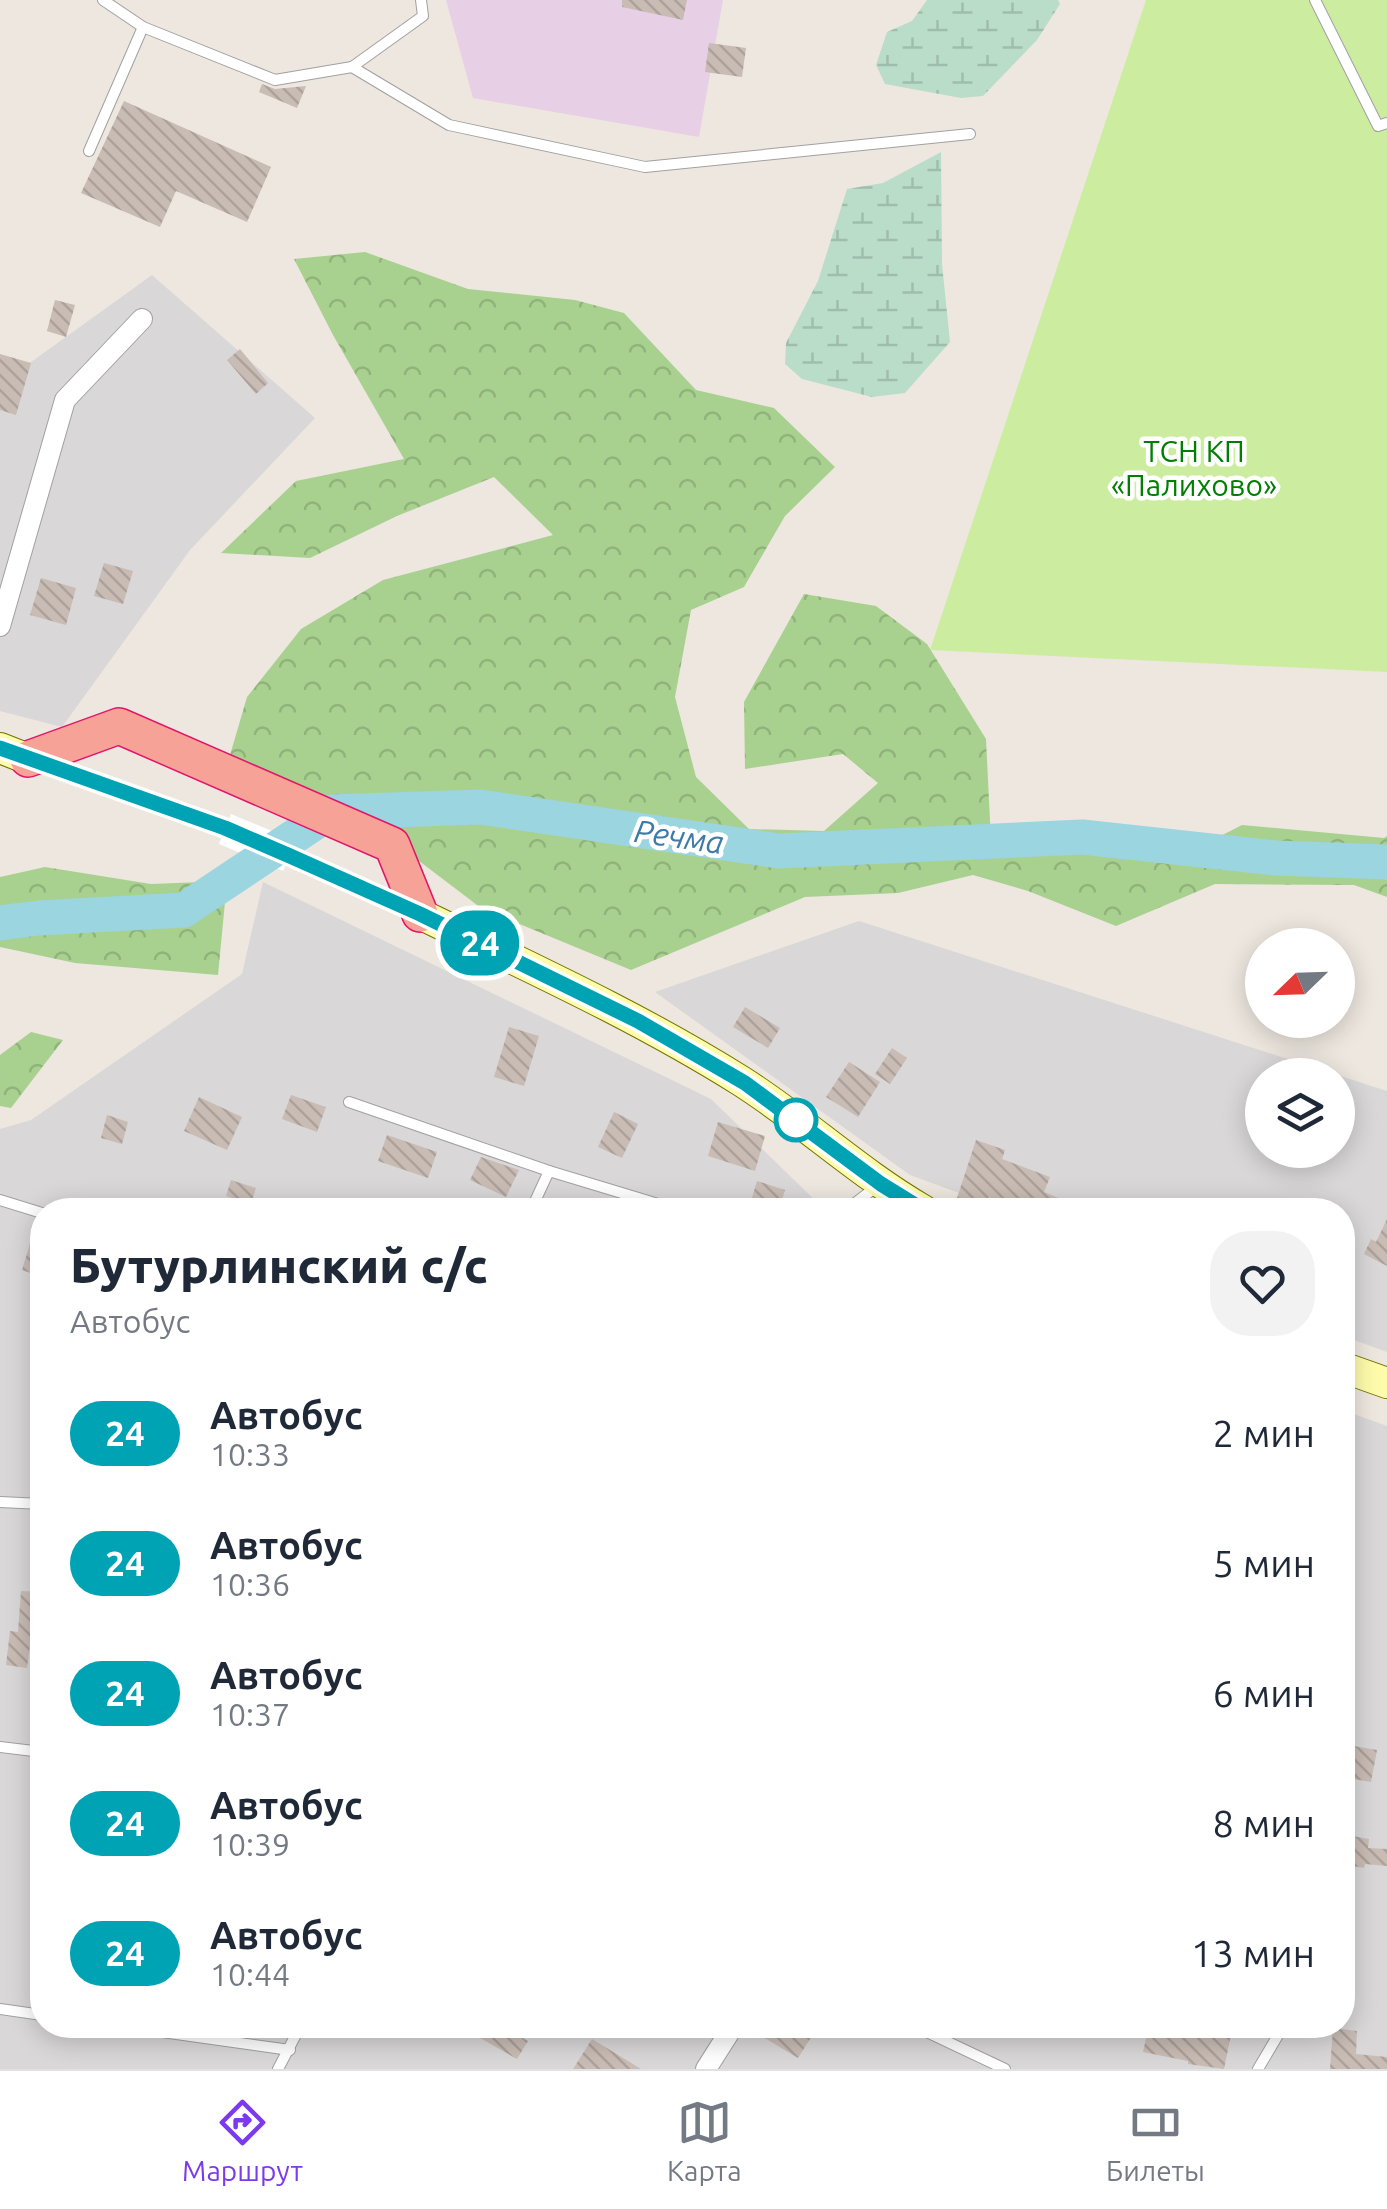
<!DOCTYPE html>
<html lang="ru">
<meta charset="utf-8">
<style>
:root{--surface:#fff;--page:#f2f2f3;--text:#1f2937;--muted:#747a83;--line:#e0e1e3;--accent:#7c3aed}
body{margin:0;font-family:Ubuntu,sans-serif;background:var(--page);color:var(--text);height:100vh;display:flex;flex-direction:column;font-size:38px;white-space:nowrap}
*{box-sizing:border-box;margin:0}
p{font-size:32px;color:var(--muted)}
.icon{flex:none;width:55px;height:55px;fill:none;stroke:currentColor;stroke-width:2;stroke-linecap:round;stroke-linejoin:round}
.map{position:relative;flex:1;overflow:hidden}
.side{position:absolute;left:30px;top:1198px;width:1325px;height:840px;display:flex;flex-direction:column;background:var(--surface);border-radius:40px;box-shadow:0 5px 25px #0003}
.side>*{flex:none}
.badge{padding:0 20px;border-radius:32px;font-size:35px;line-height:65px}
.needle{width:65px;rotate:247deg}
.fabs{position:absolute;left:1245px;top:928px;display:grid;gap:20px}
.fabs a{display:grid;place-items:center;width:110px;height:110px;border-radius:50%;background:var(--surface);box-shadow:0 5px 25px #0003;font-size:50px}
.map>.badge{position:absolute;translate:-50% -50%;box-shadow:0 0 0 5px #fff}
.round{display:grid;place-items:center;flex:none;width:105px;height:105px;border-radius:40px;background:var(--page)}
.headline{display:flex;align-items:center;justify-content:space-between;height:170px;padding:0 40px}
h1{font-size:48px;font-weight:800;line-height:75px}
ul{padding:0;list-style:none}
li{display:flex;align-items:center;gap:30px;height:130px;padding:0 40px}
li div{flex:1}
li b{display:block;font-size:38px}
li em{font-style:normal}
li .badge{min-width:110px;font-weight:700;text-align:center}
.dock{display:flex;justify-content:space-around;align-items:center;height:140px;border-top:2px solid var(--line);background:var(--surface);font-size:28px;color:var(--muted)}
.dock a{display:grid;justify-items:center;gap:5px}
.dock .on{color:var(--accent)}
.map>svg:first-child{display:block}
</style>
<div class="map">
<svg width="1387" height="2069" viewBox="0 0 1387 2069">
<defs>
<pattern id="forest-crowns" width="20" height="18" patternUnits="userSpaceOnUse" patternTransform="scale(2.5)"><rect width="20" height="18" fill="#a8d18f"/><path d="M2 6a3 3 0 1 1 6 0M12 15a3 3 0 1 1 6 0" fill="none" stroke="#90b37b"/></pattern>
<pattern id="wetland-marsh" width="20" height="14" patternUnits="userSpaceOnUse" patternTransform="scale(2.5)"><rect width="20" height="14" fill="#baddca"/><path d="M1 5h8M5 5V1M11 12h8M15 12V8" fill="none" stroke="#9fbdad"/></pattern>
<pattern id="building-back-hatch" width="6" height="6" patternUnits="userSpaceOnUse" patternTransform="scale(2.5)"><rect width="6" height="6" fill="#c9bcb5"/><path d="M-1 5l2 2M0 0l6 6M5-1l2 2" fill="none" stroke="#aca19b"/></pattern>
</defs>
<rect width="100%" height="100%" fill="#ede7df"/>
<g fill="#d9d7d7" fill-rule="evenodd">
<polygon points="152,275 315,418 190,550 62,727 0,711 0,356 27,365"/>
<polygon points="263,882 711,1099 825,1210 42,1210 42,2025 1342,2025 1343,1410 1387,1426 1387,2069 0,2069 0,1129 31,1120 242,974"/>
<path d="M859,921L1387,1091V1352L1343,1336L1342,1210H1005L910,1175L655,992ZM1262,1075H1338V1150H1262Z"/>
</g>
<polygon fill="#e7d0e5" points="446,0 723,0 699,137 473,98"/>
<polygon fill="#cced9f" points="1146,0 1387,0 1387,672 930,650"/>
<g fill="url(#forest-crowns)">
<polygon points="365,252 468,289 575,300 624,313 696,390 774,408 835,467 785,516 744,587 691,610 675,697 696,777 749,829 824,831 878,783 843,754 745,769 744,702 804,594 876,606 927,644 986,739 991,841 1082,837 1195,849 1242,825 1384,838 1387,836 1387,897 1354,885 1215,884 1116,926 1028,891 973,875 898,893 805,897 631,970 481,908 394,842 228,762 247,697 301,629 383,580 553,535 494,477 397,516 310,558 221,553 296,481 404,459 333,335 294,259"/>
<polygon points="45,867 151,884 227,881 218,975 75,963 0,947 0,877"/>
<polygon points="31,1032 63,1040 11,1108 0,1106 0,1055"/>
</g>
<g fill="url(#wetland-marsh)">
<polygon points="927,0 1058,0 1060,4 1037,40 983,96 961,98 885,84 876,65 887,32 912,21"/>
<polygon points="941,152 942,264 950,342 905,393 872,397 802,379 785,364 786,343 818,281 847,189 883,183"/>
</g>
<polygon fill="#fff" points="231,814 296,841 283,871 219,844"/>
<g fill="none" stroke-linecap="round" stroke-linejoin="round">
<polyline stroke="#9ad5e0" stroke-width="35" points="0,923 39,918 184,910 331,812 480,807 779,851 1082,837 1275,858 1387,862"/>
</g>
<g fill="url(#building-back-hatch)">
<polygon points="622,0 687,0 683,20 622,7"/>
<polygon points="709,43 746,48 742,77 705,72"/>
<polygon points="262,84 275,89 306,86 297,108 259,92"/>
<polygon points="124,101 271,167 247,222 176,191 160,227 81,193"/>
<polygon points="55,300 75,305 66,337 47,331"/>
<polygon points="240,349 268,383 256,394 227,360"/>
<polygon points="0,354 31,363 16,415 0,410"/>
<polygon points="104,563 133,571 123,604 94,596"/>
<polygon points="41,578 76,588 66,625 30,615"/>
<polygon points="745,1007 780,1028 768,1048 733,1027"/>
<polygon points="509,1027 539,1036 524,1086 494,1077"/>
<polygon points="892,1048 907,1058 890,1084 875,1074"/>
<polygon points="849,1062 880,1082 858,1117 826,1097"/>
<polygon points="291,1095 326,1107 317,1132 282,1119"/>
<polygon points="199,1097 242,1117 227,1150 184,1131"/>
<polygon points="614,1112 638,1124 622,1158 598,1147"/>
<polygon points="107,1115 128,1122 122,1144 101,1138"/>
<polygon points="718,1122 765,1136 755,1171 708,1156"/>
<polygon points="387,1135 437,1152 428,1178 378,1161"/>
<polygon points="976,1140 1005,1150 1002,1159 1050,1177 1044,1192 1087,1210 1024,1210 989,1197 986,1207 957,1198"/>
<polygon points="481,1157 519,1170 506,1197 470,1180"/>
<polygon points="231,1180 256,1188 249,1210 229,1210 232,1198 226,1196"/>
<polygon points="757,1181 785,1190 779,1209 751,1201"/>
<polygon points="1387,1219 1387,1266 1364,1254 1371,1239 1376,1242"/>
<polygon points="37,1221 42,1222 42,1277 22,1270"/>
<polygon points="21,1591 42,1592 42,1615 34,1615 27,1668 6,1665 10,1631 18,1632"/>
<polygon points="1348,1745 1377,1750 1371,1782 1342,1777"/>
<polygon points="1342,1834 1369,1839 1368,1848 1387,1849 1387,1866 1365,1864 1364,1868 1342,1864"/>
<polygon points="487,2025 500,2025 528,2041 517,2059 480,2038"/>
<polygon points="770,2025 819,2025 798,2058 763,2037"/>
<polygon points="1149,2025 1233,2025 1224,2069 1188,2064 1188,2061 1143,2052"/>
<polygon points="1333,2028 1357,2031 1356,2054 1387,2057 1387,2069 1330,2069"/>
<polygon points="592,2039 641,2069 573,2069"/>
</g>
<g fill="none" stroke-linecap="round" stroke-linejoin="round">
<g stroke="#a1a1a1" stroke-width="12">
<g id="service">
<polyline points="103,0 143,27 275,80 352,67 423,16 421,0"/>
<polyline points="1315,0 1378,126 1387,123"/>
<polyline points="352,67 449,125 645,167 970,134"/>
<polyline points="89,151 143,27"/>
<polyline points="349,1102 549,1171"/>
<polyline points="0,1200 42,1213"/>
<polyline points="531,1210 549,1171 678,1210"/>
<polyline points="846,1210 876,1187"/>
<polyline points="0,1502 42,1504"/>
<polyline points="0,1747 42,1752"/>
<polyline points="0,2009 42,2015"/>
<polyline points="112,2025 290,2050"/>
<polyline points="912,2025 1005,2069"/>
<polyline points="278,2069 301,2025"/>
<polyline points="1258,2069 1284,2025"/>
</g>
</g>
<g stroke="#a1a1a1" stroke-width="22">
<g id="minor">
<polyline points="0,626 65,400 142,319"/>
<polyline points="706,2069 734,2025"/>
</g>
</g>
<g stroke="#707300" stroke-width="32">
<g id="secondary">
<polyline points="0,748 28,759"/>
<path d="M420,914C529,967 639,1017 741,1081C804,1121 859,1173 923,1210"/>
<polyline points="1342,1367 1387,1383"/>
</g>
</g>
<g stroke="#e2156c" stroke-width="38">
<polyline id="trunk" points="28,759 119,726 392,845 420,914"/>
</g>
<use href="#service" stroke="#fff" stroke-width="10"/>
<use href="#minor" stroke="#fff" stroke-width="20"/>
<use href="#secondary" stroke="#fefcab" stroke-width="30"/>
<use href="#trunk" stroke="#f6a297" stroke-width="35"/>
</g>
<g fill="none" stroke-linecap="round" stroke-linejoin="round">
<g stroke="#fff" stroke-width="22">
<polyline id="line" points="0,748 225,828 290,856 420,914 638,1021 745,1083 881,1184 923,1210"/>
</g>
<use href="#line" stroke="#00a3b4" stroke-width="15"/>
</g>
<circle fill="#fff" stroke="#00a3b4" stroke-width="5" cx="796" cy="1120" r="20"/>
<g text-anchor="middle" dominant-baseline="central" stroke-width="9" stroke-linejoin="round" paint-order="stroke">
<g font-size="30" fill="#027f03" stroke="#fff">
<text x="1194" y="451">ТСН КП<tspan x="1194" dy="34">«Палихово»</tspan></text>
</g>
<g font-size="32" font-style="italic" fill="#3f7ba8" stroke="#fff">
<text transform="translate(679 836) rotate(8)">Речма</text>
</g>
</g>
</svg>
<div class="fabs">
<a><svg class="needle" viewBox="-14 -14 28 28"><path d="M0-13l5 13h-10z" fill="#e53935"/><path d="M0 13l5-13h-10z" fill="#747a83"/></svg></a>
<a><svg class="icon" aria-label="layers" viewBox="0 0 24 24"><path d="M12 4l9 5-9 5-9-5zM3 14l9 5 9-5"/></svg></a>
</div>
<b class="badge" style="left:480px;top:943px;background:#00a3b4;color:#fff">24</b>
<section class="side">
<div class="headline"><div><h1>Бутурлинский с/с</h1><p>Автобус</p></div><a class="round"><svg class="icon" aria-label="heart" viewBox="0 0 24 24"><path d="M12 20l-8-8c-3-5 5-10 8-4 3-6 11-1 8 4z"/></svg></a></div>
<ul>
<li><span class="badge" style="background:#00a3b4;color:#fff">24</span><div><b>Автобус</b><p>10:33</p></div><em>2 мин</em></li>
<li><span class="badge" style="background:#00a3b4;color:#fff">24</span><div><b>Автобус</b><p>10:36</p></div><em>5 мин</em></li>
<li><span class="badge" style="background:#00a3b4;color:#fff">24</span><div><b>Автобус</b><p>10:37</p></div><em>6 мин</em></li>
<li><span class="badge" style="background:#00a3b4;color:#fff">24</span><div><b>Автобус</b><p>10:39</p></div><em>8 мин</em></li>
<li><span class="badge" style="background:#00a3b4;color:#fff">24</span><div><b>Автобус</b><p>10:44</p></div><em>13 мин</em></li>
</ul>
</section>
</div>
<nav class="dock">
<a class="on"><svg class="icon" aria-label="directions" viewBox="0 0 24 24"><path d="M12 3l9 9-9 9-9-9zM9 14v-3h6M13 9l2 2-2 2"/></svg>Маршрут</a>
<a><svg class="icon" aria-label="map" viewBox="0 0 24 24"><path d="M3 6l6-2 6 2 6-2v14l-6 2-6-2-6 2zM9 4v14M15 6v14"/></svg>Карта</a>
<a><svg class="icon" aria-label="tickets" viewBox="0 0 24 24"><path d="M3 7h18v10H3zM15 7v10"/></svg>Билеты</a>
</nav>
